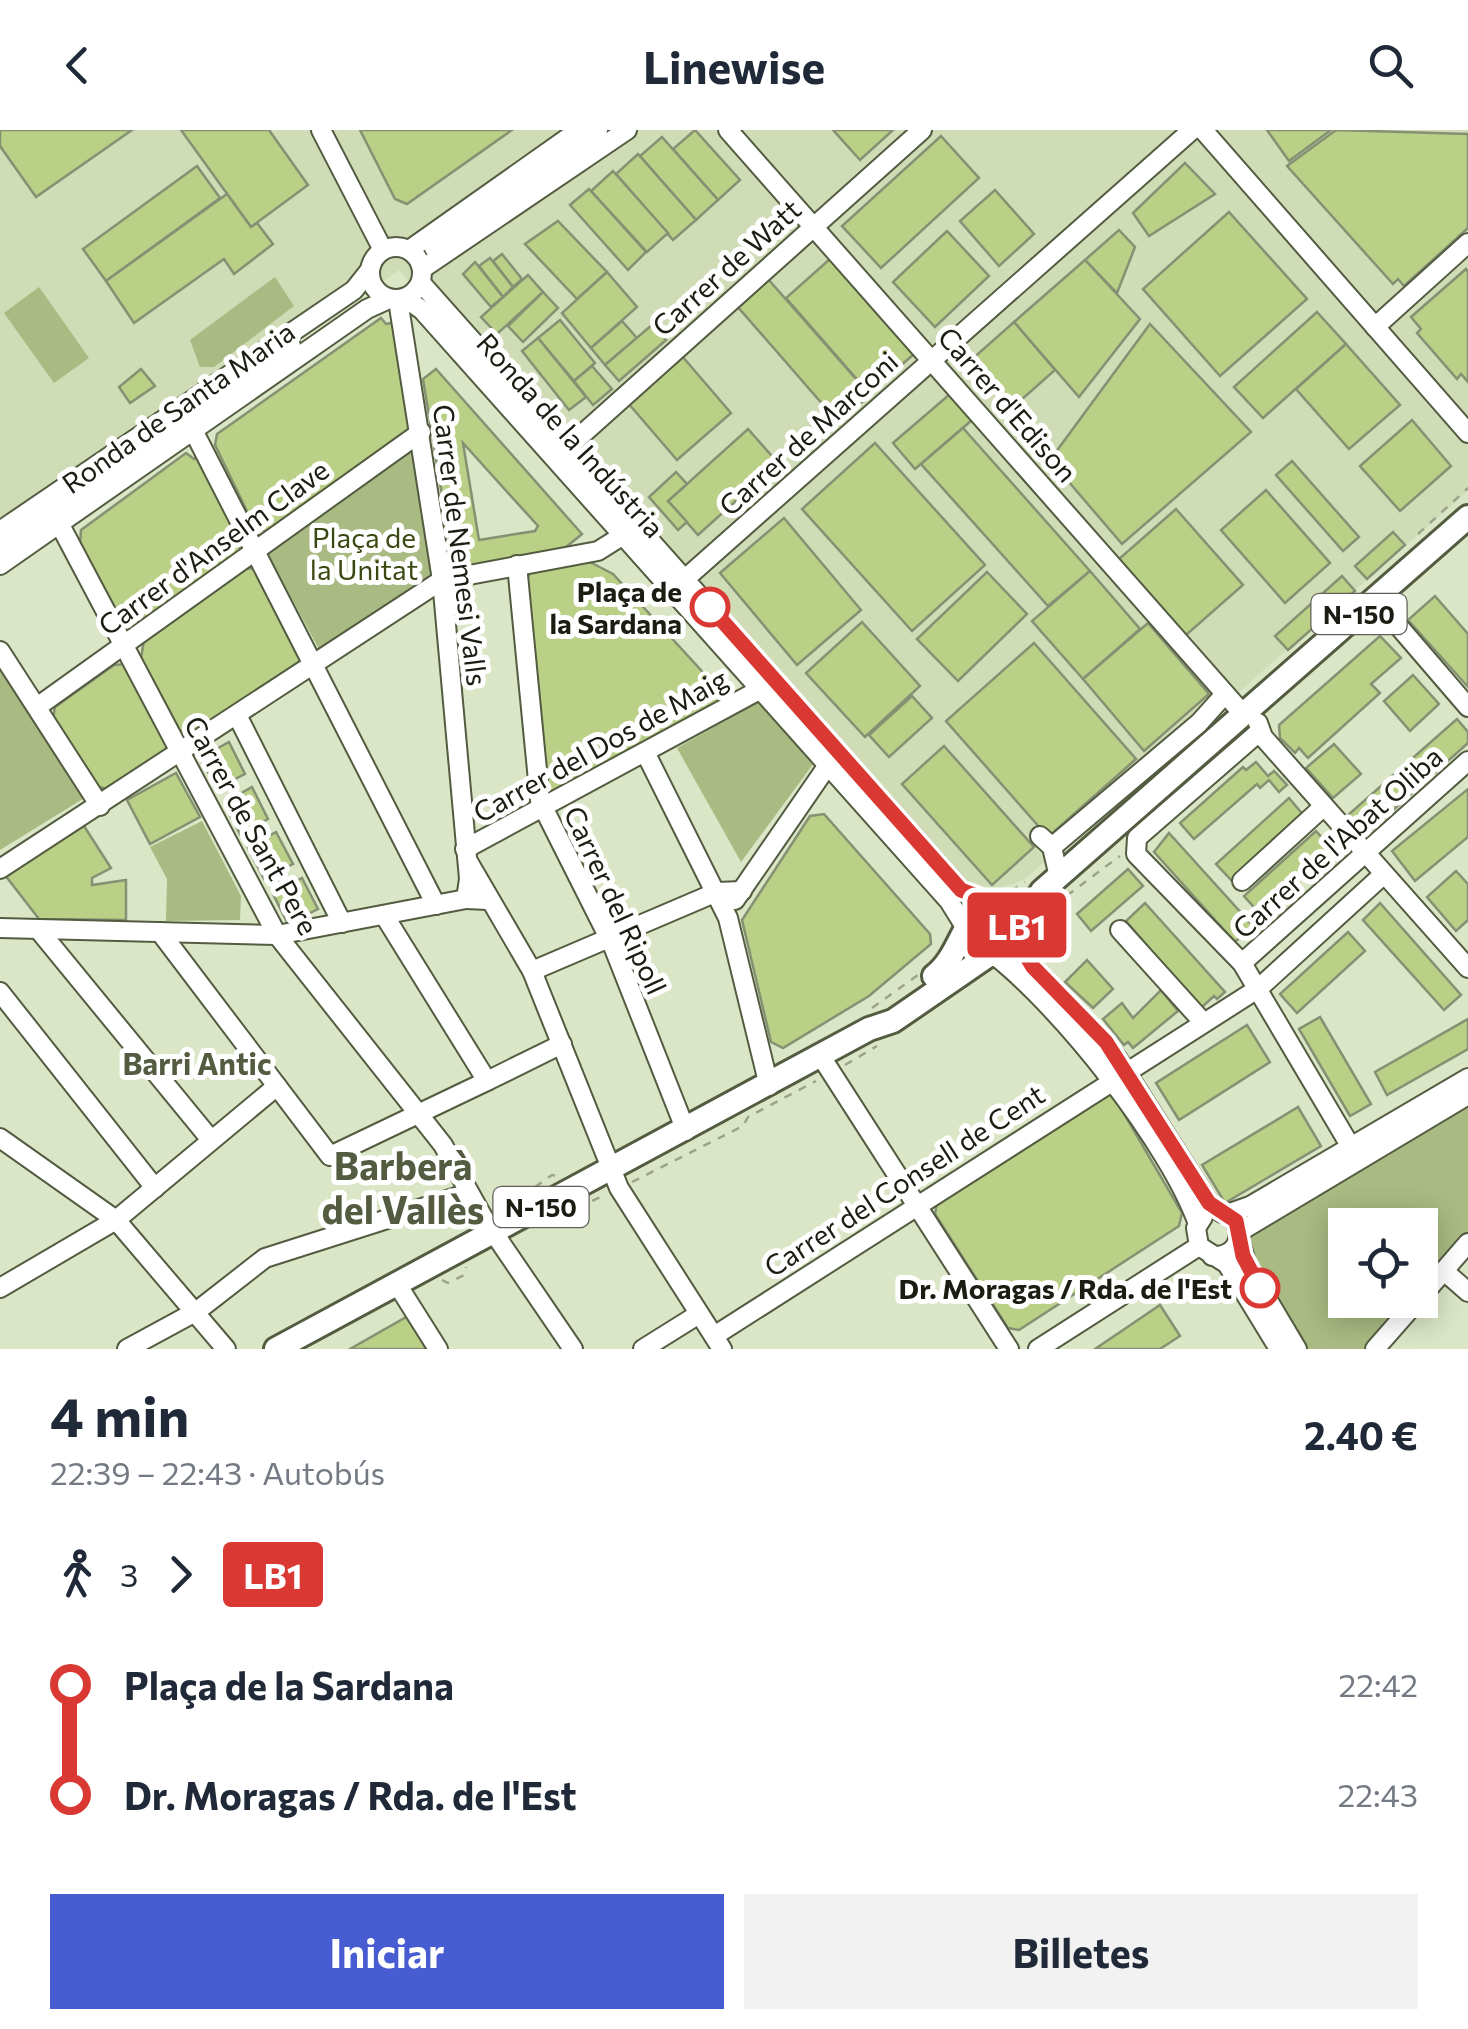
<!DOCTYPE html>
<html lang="es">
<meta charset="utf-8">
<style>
:root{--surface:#fff;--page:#f2f2f3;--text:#1f2937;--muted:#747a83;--accent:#475cd0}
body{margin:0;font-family:Commissioner,sans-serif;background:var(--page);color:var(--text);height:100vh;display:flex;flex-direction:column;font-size:38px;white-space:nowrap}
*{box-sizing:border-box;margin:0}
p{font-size:32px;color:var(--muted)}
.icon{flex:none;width:55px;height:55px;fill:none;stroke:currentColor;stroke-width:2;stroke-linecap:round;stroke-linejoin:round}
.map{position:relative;height:1219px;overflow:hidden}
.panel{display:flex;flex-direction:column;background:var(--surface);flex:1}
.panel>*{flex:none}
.badge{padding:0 20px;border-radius:8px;font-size:35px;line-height:65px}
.fabs{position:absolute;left:1328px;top:1078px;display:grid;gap:20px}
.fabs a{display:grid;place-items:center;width:110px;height:110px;border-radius:0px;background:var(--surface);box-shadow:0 5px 25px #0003;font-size:50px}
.map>.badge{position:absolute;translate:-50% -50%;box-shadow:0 0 0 5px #fff}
.legs{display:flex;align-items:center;gap:15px;height:110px;padding:0 50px;font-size:32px}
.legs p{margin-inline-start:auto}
.headline{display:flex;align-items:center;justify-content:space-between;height:170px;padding:0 50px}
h1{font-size:55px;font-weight:700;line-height:75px}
.action{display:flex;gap:20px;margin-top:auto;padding:20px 50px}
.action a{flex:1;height:115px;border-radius:0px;background:var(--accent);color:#fff;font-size:40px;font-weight:700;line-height:115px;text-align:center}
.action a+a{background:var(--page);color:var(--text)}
ul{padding:0 50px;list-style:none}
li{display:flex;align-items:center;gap:35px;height:110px;font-size:38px}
li i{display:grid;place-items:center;width:15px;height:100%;margin:0 12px;background:currentColor}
li i::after{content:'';width:25px;height:25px;margin:-12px;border:8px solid;border-radius:50%;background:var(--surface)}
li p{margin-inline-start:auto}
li:first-child i{background:linear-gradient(#0000 50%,currentColor 0)}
li:last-child i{background:linear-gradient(currentColor 50%,#0000 0)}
header{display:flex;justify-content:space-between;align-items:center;height:130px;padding:0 50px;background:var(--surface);font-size:45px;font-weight:700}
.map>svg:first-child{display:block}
</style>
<header><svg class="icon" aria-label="back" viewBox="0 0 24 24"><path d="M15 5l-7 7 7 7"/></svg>Linewise<svg class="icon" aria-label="search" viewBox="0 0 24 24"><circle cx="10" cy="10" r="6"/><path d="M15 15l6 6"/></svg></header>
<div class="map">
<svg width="1468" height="1219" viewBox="0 0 1468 1219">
<rect width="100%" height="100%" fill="#dbe6c7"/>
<polygon fill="#cfdcb6" points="0,0 1468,0 1468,361 1025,749 994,761 966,754 399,140 0,419"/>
<g fill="#a9ba82">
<polygon points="275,147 294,176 214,237 200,237 190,210"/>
<polygon points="39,157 89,228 54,253 4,183"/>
<polygon points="404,322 419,325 432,446 320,521 267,423"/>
<polygon points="0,535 86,667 0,720"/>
<polygon points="759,572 814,633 741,732 677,618"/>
<polygon points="202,691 241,766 240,790 166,791 167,749 150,717"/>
<polygon points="1468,974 1468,1106 1420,1159 1420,1095 1345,1095 1345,1170 1410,1170 1366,1219 1307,1219 1251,1126 1248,1103"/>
</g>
<g fill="#b9d086" stroke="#869073" stroke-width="2.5" fill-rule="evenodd">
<polygon points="0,0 132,0 36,67 0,16"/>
<polygon points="181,0 269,0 308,55 251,97"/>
<polygon points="360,0 512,0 407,74 395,69"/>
<polygon points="695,0 740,50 718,70 673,19"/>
<polygon points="833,0 893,0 860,30"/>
<polygon points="1267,0 1331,0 1289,31"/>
<polygon points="1336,0 1468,4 1468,98 1404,156 1398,149 1393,154 1287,36"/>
<polygon points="941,6 979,48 881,138 842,96"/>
<polygon points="662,7 718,70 696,90 640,26"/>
<polygon points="638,24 696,90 673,110 616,44"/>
<polygon points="1185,33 1215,64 1149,106 1133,83"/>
<polygon points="197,36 220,68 106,151 83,119"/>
<polygon points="613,41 668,103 647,122 591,61"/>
<polygon points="589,59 646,122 628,140 570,75"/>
<polygon points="995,60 1034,104 999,136 960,91"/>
<polygon points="227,64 251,97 257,93 273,114 234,144 224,129 134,193 106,151"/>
<polygon points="1229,82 1307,169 1220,246 1143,159"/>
<polygon points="558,91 607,142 577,169 525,114"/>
<polygon points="1119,100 1135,117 1117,163 1085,130"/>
<polygon points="947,101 989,146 935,197 893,152"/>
<polygon points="502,124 522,149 513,157 493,131"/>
<polygon points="490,128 513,157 503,167 479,136"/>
<polygon points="831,128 914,224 869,263 786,168"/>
<polygon points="1085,130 1140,189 1079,267 1014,192"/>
<polygon points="475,132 503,167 491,177 463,144"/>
<polygon points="1466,139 1468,142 1468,252 1461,244 1457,249 1417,203 1421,199 1411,187"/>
<polygon points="607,142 637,177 591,218 562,183"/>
<polygon points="528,145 543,162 497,204 481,187"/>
<polygon points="768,149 870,265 838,292 737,176"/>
<polygon points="543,162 558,178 523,212 508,196"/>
<polygon points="1317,182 1346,214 1263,288 1234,257"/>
<polygon points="381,188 386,194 396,192 412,300 266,404 262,398 257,402 215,315 217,304"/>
<polygon points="560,190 595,233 574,251 538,208"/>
<polygon points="622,191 637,208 605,235 591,218"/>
<polygon points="1014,192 1055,240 1012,278 971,230"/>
<polygon points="653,194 666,210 619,251 605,235"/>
<polygon points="1150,194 1251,302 1122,414 1050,330"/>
<polygon points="538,208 586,267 569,280 522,221"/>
<polygon points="1346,214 1400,275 1349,319 1296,259"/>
<polygon points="682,226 731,283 677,330 628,273"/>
<polygon points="592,236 612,259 593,275 574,251"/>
<polygon points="141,239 155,256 130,273 119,257"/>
<path d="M436,239L582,404L560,422L454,439L423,249ZM463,313L538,396L535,401L479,410Z"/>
<polygon points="950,264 972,290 915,339 893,313"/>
<polygon points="1412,290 1451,336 1400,381 1360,336"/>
<polygon points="963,298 1090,441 1048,476 921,334"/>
<polygon points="748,299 778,333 698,405 668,371"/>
<polygon points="875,313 985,435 912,501 802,379"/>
<polygon points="186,323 194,329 200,325 243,408 238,424 149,490 124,494 80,414 81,400"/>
<polygon points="1292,331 1359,407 1343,421 1276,345"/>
<polygon points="676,342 687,354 668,371 687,392 678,400 649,367"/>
<polygon points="1266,360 1330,433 1285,473 1221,400"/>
<polygon points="1176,379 1243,455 1186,505 1119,429"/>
<polygon points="784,388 861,480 797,535 720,443"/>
<polygon points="1393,402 1405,415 1367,449 1355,436"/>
<polygon points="588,431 613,444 720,561 719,574 557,665 546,658 525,453 531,441"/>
<polygon points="243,438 257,439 303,521 299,539 194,606 180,601 141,528 144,510"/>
<polygon points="1090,441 1140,499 1083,549 1032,491"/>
<polygon points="987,442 1027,484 958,551 917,509"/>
<polygon points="1342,446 1355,461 1288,520 1275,506"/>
<polygon points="1435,466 1468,504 1468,557 1408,490"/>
<polygon points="862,492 920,556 865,607 806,543"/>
<polygon points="1148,493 1209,564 1144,621 1083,549"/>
<polygon points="1380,506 1401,528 1371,554 1380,563 1308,628 1299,618 1295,623 1280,608 1279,595"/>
<polygon points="1034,513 1136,629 1048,707 946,591"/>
<polygon points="126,534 167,615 165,624 109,659 98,657 53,589 55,577 114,535"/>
<polygon points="1413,545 1439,574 1410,601 1384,571"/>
<polygon points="912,566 932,588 889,627 869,605"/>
<polygon points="1457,589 1468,602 1468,613 1373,698 1361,699 1348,685"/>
<polygon points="229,612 245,644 217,658 200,628"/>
<polygon points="1334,614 1361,644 1333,668 1306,638"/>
<polygon points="944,616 1034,717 992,755 902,654"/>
<polygon points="1256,632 1268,646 1274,641 1287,655 1279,662 1269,650 1260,658 1257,654 1194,709 1180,693 1243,637 1246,640"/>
<polygon points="176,643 200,687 150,714 127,670"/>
<polygon points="252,657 268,689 240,704 224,673"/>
<polygon points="1468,659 1468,707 1415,751 1392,721"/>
<polygon points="1289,668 1305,687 1233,752 1216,734"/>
<polygon points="824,684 930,804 931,814 869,866 783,918 771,912 742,790 810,686"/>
<polygon points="84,696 111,738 92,748 92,755 126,750 126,790 39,789 5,745"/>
<polygon points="1316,701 1332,719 1260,784 1244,766"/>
<polygon points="276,702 293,734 264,749 248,718"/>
<polygon points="1169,703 1253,796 1235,812 1154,722"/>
<polygon points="1128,739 1143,756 1091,801 1077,784"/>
<polygon points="1456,741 1468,754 1468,790 1456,801 1427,767"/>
<polygon points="302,748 318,779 288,794 273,764"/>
<polygon points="1145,773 1225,862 1217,869 1214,866 1201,878 1126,791"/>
<polygon points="1380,773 1461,865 1444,880 1363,790"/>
<polygon points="1348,802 1365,821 1297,883 1280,864"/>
<polygon points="1087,830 1113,859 1093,878 1065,852"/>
<polygon points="1161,860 1178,881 1133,918 1128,912 1124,915 1103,889 1122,873 1133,888"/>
<polygon points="1320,887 1371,974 1350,986 1299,899"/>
<polygon points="1468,889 1468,919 1387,965 1375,942"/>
<polygon points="1247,895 1270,932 1179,990 1156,953"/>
<polygon points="1112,963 1182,1083 1179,1096 1019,1200 1008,1198 935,1084 938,1066 1098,965"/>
<polygon points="1298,977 1321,1016 1225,1073 1202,1035"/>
<polygon points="1160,1175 1180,1206 1160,1219 1095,1219"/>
<polygon points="408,1186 426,1219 350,1219"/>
</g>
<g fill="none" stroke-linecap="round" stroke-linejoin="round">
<g stroke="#535c41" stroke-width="22">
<g id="minor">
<polyline points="321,0 383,120"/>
<polyline points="728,0 1244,585"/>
<polyline points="1203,0 1468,303"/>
<circle cx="396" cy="143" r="26"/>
<polyline points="434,118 598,0"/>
<polyline points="409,120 579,0"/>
<polyline points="422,139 627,0"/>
<polyline points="421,153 961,760 991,774"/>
<polyline points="405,168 422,180 949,771 967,800"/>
<polyline points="398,170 442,450 469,749 466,769 488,770"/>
<polyline points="1375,197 1468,113"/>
<polyline points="193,300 436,775"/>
<polyline points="568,317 922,0"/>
<polyline points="59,393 277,805 443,1015 483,1087 573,1219"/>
<polyline points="0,401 354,160 369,141"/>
<polyline points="0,419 291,216"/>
<polyline points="0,435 367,179 389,169"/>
<polyline points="517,435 540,671 613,816 686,1001"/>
<polyline points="685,449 1192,0"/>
<polyline points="1376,470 1468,577"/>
<polyline points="0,521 100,676"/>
<polyline points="37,577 421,302"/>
<polyline points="238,587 342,793"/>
<polyline points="1258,593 1263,607 1468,838"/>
<polyline points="1259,602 1137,708 1136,724 1242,833 1358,1029"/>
<polyline points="646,624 728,788 769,956"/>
<polyline points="1040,706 1052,717 1059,747"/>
<polyline points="1052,717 1199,593 1225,564"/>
<polyline points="465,719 761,559"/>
<polyline points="469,733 532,841 619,1058 722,1219"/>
<polyline points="0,739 442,450 598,421 625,404"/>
<polyline points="1242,751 1323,677"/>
<polyline points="735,770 828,635"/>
<polyline points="0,798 277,805 466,769"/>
<polyline points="38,799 211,1010"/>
<polyline points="1120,800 1203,892"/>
<polyline points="160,802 330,1026 487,951 384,785"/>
<polyline points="1016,809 1033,837 1117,928 1209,1073 1222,1083"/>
<path d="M994,825C1062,878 1169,1013 1198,1094"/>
<polyline points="1242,833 1468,631"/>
<polyline points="532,841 717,762 742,761"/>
<polyline points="0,862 155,1058"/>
<polyline points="822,928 1009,1219"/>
<polyline points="487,951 562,914"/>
<polyline points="0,1008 116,1090 226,1219"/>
<polyline points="1227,1084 1250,1076 1468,948"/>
<polyline points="1203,1087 1196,1098 1199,1116 1227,1134 1279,1219"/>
<polyline points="1239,1102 1468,965"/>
<polyline points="1239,1109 1247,1135 1297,1219"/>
<path d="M1212,1126C1233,1127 1245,1111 1235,1091"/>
<polyline points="1444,1141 1468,1162"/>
<polyline points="397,1154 438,1219"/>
<polyline points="0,1158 116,1090 277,956"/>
<polyline points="1420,1168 1468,1113"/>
<polyline points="714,1206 1259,858 1384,744"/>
<polyline points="127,1219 197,1181 265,1128 469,1063"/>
<polyline points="643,1219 699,1184"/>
<polyline points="1038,1219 1199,1116"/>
<polyline points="1375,1219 1418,1170"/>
</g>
</g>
<g stroke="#535c41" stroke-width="28">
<g id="major">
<polyline points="1018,797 1042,761 1468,387"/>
<path d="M934,846C965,823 964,768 1002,776L1018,797L1009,819L994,825L977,819L967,800"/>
<polyline points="276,1219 869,899 893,891 989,825"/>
</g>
</g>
<g stroke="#9ba48b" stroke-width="2.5" stroke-dasharray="8 8" stroke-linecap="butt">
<polyline points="1418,404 1468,358"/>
<polyline points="1011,761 1025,752"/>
<polyline points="1054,775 1120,726"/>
<polyline points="872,878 918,845"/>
<polyline points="845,935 877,916"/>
<polyline points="632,1052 743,996 748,987 816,951"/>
<polyline points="535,1057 552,1045 557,1046"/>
<polyline points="578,1078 606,1064"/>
<polyline points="442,1150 448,1153 464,1145 466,1137"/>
</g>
<use href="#minor" stroke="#fff" stroke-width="18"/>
<use href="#major" stroke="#fff" stroke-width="22"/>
</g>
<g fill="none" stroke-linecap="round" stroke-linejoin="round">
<g stroke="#fff" stroke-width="22">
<polyline id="line-1" points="710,477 961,760 1002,776 1015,788 1016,809 1033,837 1106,912 1209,1073 1236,1091 1243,1126 1260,1158"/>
</g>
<use href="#line-1" stroke="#da3832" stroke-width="15"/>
</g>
<g fill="#fff" stroke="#da3832" stroke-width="5">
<circle cx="710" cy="477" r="18"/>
<circle cx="1260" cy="1158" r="18"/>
</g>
<g text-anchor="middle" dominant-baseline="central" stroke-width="10" stroke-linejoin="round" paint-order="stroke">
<g fill="#fff" stroke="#5f6159" stroke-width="2.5">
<rect x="1311.5" y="464" width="95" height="40" rx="8"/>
<rect x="493.5" y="1057" width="95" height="40" rx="8"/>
</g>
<g font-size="25" font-weight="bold" fill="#1a1d12">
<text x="1359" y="484">N-150</text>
<text x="541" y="1077">N-150</text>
</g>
<g font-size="28" fill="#1a1d12" stroke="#fff">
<text transform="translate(726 137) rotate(-42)">Carrer de Watt</text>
<text transform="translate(1008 274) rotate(49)">Carrer d'Edison</text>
<text transform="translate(178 277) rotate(-35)">Ronda de Santa Maria</text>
<text transform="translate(808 303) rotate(-42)">Carrer de Marconi</text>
<text transform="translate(571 305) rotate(48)">Ronda de la Indústria</text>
<text transform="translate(461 415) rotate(83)">Carrer de Nemesi Valls</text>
<text transform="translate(213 417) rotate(-36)">Carrer d'Anselm Clave</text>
<text transform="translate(600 615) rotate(-29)">Carrer del Dos de Maig</text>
<text transform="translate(252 695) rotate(61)">Carrer de Sant Pere</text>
<text transform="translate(1337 712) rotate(-42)">Carrer de l'Abat Oliba</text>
<text transform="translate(616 770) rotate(65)">Carrer del Ripoll</text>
<text transform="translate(904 1050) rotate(-33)">Carrer del Consell de Cent</text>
</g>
<g font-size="28" fill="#3a4812" stroke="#fff">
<text x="364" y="407">Plaça de<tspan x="364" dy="32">la Unitat</tspan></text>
</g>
<g font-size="28" font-weight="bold" fill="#1a1d12" stroke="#fff" text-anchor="end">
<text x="682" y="461">Plaça de<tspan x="682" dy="32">la Sardana</tspan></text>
<text x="1232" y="1158">Dr. Moragas / Rda. de l'Est</text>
</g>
<g font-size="30" font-weight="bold" fill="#535c41" stroke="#fff">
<text x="197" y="932">Barri Antic</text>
</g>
<g font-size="38" font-weight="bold" fill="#535c41" stroke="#fff">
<text x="403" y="1034">Barberà<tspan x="403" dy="44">del Vallès</tspan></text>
</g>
</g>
</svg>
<div class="fabs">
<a><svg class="icon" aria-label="locate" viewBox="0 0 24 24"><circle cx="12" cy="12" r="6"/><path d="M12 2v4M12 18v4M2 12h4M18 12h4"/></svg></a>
</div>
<b class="badge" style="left:1017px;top:795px;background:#da3832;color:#fff">LB1</b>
</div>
<section class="panel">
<div class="headline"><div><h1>4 min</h1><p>22:39 – 22:43 · Autobús</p></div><b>2.40 €</b></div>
<div class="legs"><svg class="icon" aria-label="walk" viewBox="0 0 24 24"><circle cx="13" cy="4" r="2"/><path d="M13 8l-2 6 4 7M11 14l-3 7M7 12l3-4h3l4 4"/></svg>3<svg class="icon" aria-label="forward" viewBox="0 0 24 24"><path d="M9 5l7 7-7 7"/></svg><b class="badge" style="background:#da3832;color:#fff">LB1</b></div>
<ul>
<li><i style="color:#da3832"></i><b>Plaça de la Sardana</b><p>22:42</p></li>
<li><i style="color:#da3832"></i><b>Dr. Moragas / Rda. de l'Est</b><p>22:43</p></li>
</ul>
<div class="action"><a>Iniciar</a><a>Billetes</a></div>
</section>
